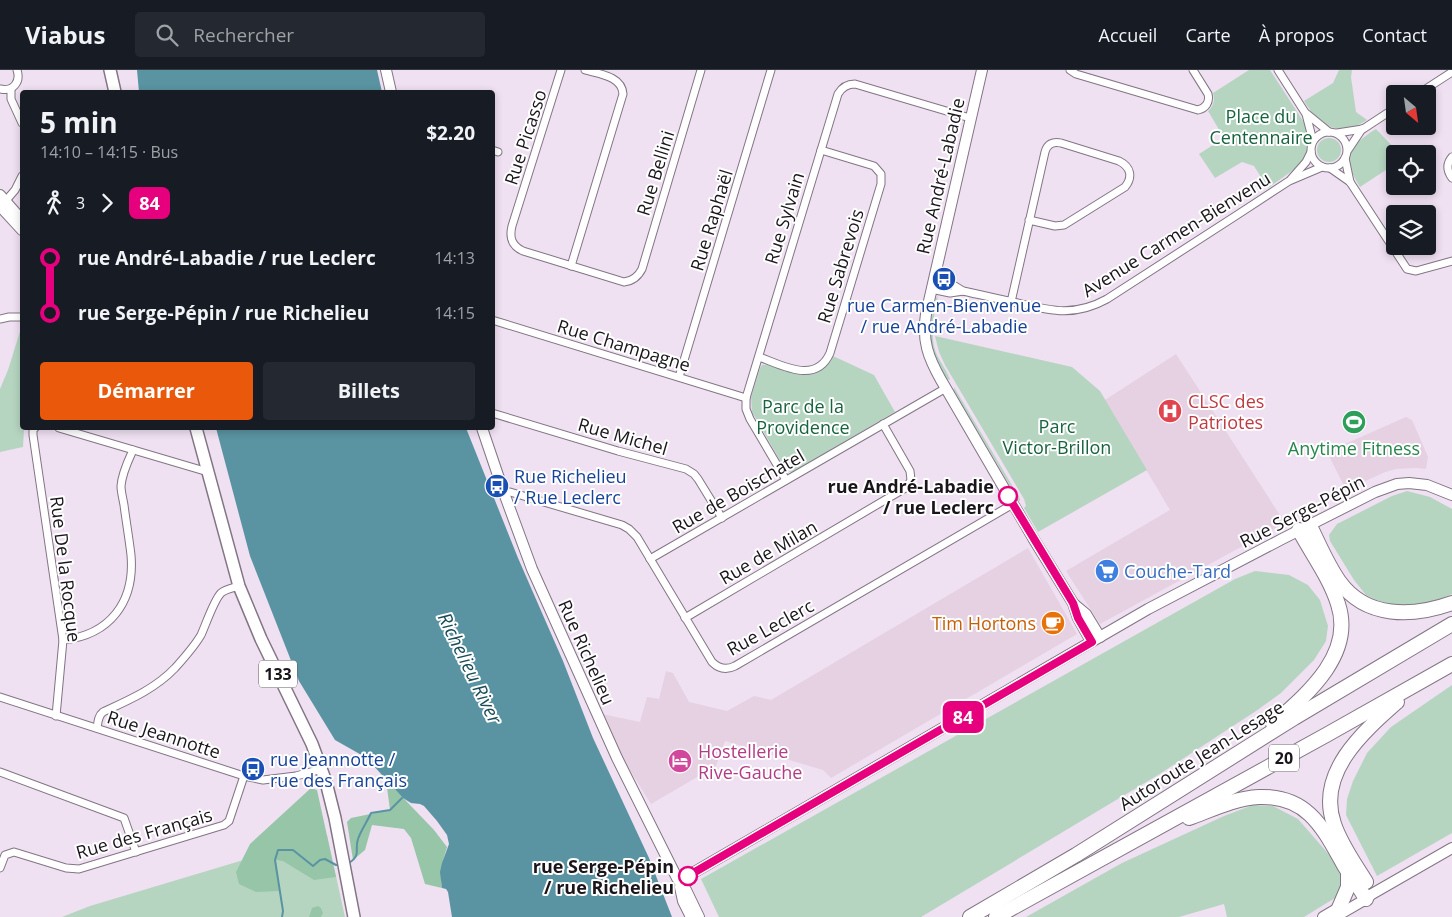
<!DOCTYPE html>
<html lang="fr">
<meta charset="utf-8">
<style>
:root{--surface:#171b24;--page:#242831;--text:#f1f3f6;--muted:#9ea1a6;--line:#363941;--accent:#ea580c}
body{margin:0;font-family:"Open Sans",sans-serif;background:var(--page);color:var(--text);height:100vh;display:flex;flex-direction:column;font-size:19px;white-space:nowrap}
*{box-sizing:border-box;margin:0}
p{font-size:16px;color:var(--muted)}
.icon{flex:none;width:28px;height:28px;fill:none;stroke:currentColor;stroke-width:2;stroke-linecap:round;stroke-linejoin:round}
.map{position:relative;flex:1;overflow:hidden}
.details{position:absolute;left:20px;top:20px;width:475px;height:340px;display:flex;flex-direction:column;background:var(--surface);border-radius:5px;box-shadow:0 2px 8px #0003}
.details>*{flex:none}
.badge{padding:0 10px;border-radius:8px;font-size:18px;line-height:32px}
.needle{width:32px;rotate:151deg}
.fabs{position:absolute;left:1386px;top:15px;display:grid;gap:10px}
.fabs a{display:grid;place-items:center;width:50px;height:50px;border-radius:5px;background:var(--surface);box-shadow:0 2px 8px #0003;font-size:25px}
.map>.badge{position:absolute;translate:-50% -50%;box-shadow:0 0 0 2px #fff}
.legs{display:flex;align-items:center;gap:8px;height:55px;padding:0 20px;font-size:16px}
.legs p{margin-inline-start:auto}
.overview{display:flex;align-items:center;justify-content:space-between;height:85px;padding:0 20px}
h1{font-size:28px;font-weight:700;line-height:38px}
.primary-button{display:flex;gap:10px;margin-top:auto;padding:10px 20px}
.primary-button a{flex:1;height:58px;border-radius:5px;background:var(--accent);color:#fff;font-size:20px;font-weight:700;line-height:58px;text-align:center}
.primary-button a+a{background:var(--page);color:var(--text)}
ul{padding:0 20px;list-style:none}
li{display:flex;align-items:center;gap:18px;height:55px;font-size:19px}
li i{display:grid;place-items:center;width:8px;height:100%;margin:0 6px;background:currentColor}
li i::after{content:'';width:12px;height:12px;margin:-6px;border:4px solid;border-radius:50%;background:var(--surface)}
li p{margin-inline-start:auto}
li:first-child i{background:linear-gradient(#0000 50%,currentColor 0)}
li:last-child i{background:linear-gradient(currentColor 50%,#0000 0)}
header{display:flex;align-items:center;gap:30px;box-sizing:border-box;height:70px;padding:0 25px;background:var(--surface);border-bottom:1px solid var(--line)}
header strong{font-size:24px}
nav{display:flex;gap:28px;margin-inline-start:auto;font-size:18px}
.search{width:350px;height:45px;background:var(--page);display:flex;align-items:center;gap:12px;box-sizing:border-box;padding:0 18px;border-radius:5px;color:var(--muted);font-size:19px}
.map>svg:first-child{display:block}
</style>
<header>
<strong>Viabus</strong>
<div class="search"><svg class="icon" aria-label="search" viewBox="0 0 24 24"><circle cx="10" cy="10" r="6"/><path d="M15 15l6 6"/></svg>Rechercher</div>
<nav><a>Accueil</a><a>Carte</a><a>À propos</a><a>Contact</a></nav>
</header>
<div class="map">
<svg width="1452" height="847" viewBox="0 0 1452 847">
<rect width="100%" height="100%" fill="#efe0f2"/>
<g fill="#e5d1e1">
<polygon points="1176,284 1285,453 1100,554 1066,501 1170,440 1105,330"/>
<polygon points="1406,347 1412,350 1428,387 1426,399 1416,398 1396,399 1385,402 1346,420 1327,382"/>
<polygon points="1028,478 1077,564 831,708 823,700 725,671 716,696 651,734 621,686 602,644 640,652 647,627 659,629 666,601 673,603 689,632 727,641 754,626 771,630"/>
</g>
<g fill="#b6d5c1">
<path d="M1249,0H1270L1305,54L1309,66L1306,86L1299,96L1268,118L1254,96L1242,92L1215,108L1199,84L1224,68L1208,41C1214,36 1215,30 1213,23Z"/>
<polygon points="1339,0 1352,0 1351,7 1356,42 1367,50 1353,58 1343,60 1331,57 1323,53 1314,46 1304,31 1333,13"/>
<path d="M1376,59L1397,81L1410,84H1395V95L1392,96L1360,117C1341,87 1349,76 1376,59Z"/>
<circle cx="1329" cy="80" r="12"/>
<path d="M938,226C934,246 929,266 937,285C941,293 948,303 950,310L947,309C928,277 927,264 936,228Z"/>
<polygon points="22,255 22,358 24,358 23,377 0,382 0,319 8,300"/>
<polygon points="935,266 1072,297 1100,321 1147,400 1038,462 1024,438 1026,436 1024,429 945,295 939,282"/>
<path d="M833,286L874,305L895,342L792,402L786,401L752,342L751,327L760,298L762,295C768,294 772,296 778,298C801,305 817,311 833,286Z"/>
<polygon points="954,317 1020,429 1020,431 1019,431 954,321"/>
<polygon points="1407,421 1430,427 1452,439 1452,524 1440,529 1409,538 1385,534 1366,525 1354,510 1330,471 1329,465 1337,454 1392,426"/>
<polygon points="1255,501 1289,505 1308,515 1320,530 1328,556 1326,571 1314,590 1281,623 1256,641 1158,705 921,847 719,847 701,809 1235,509"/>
<polygon points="1452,615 1452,763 1377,806 1346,745 1347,729 1353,711 1367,683 1391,657"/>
<polygon points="1253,735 1273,736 1298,749 1339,796 1344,804 1342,819 1335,828 1304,847 1227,847 1224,834 1179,847 1026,847 1122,793 1224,746"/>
<polygon points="327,765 345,847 62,847 90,836"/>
</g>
<g fill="#96c5a8">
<path d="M386,710L434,760L447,777C442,793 440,801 442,818L425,814L411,768L404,759L372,755L365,780L353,790L347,752L351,748L390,740Z"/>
<polygon points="311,718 317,720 336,807 314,810 283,791 276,790 280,821 256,822 239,814 236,802 250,774"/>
<polygon points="318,836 321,838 323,843 321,847 309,847 312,838"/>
</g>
<g fill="#5a94a2">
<polygon points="137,0 377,0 382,22 139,22"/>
<polygon points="216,358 466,358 518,488 563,591 593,668 649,788 672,847 452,847 448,822 446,819 442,818 440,802 442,793 449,774 447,765 437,751 424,736 420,734 411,733 403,728 372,694 365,687 335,670 299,611 250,486"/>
</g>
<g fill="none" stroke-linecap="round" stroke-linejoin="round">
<g stroke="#5a94a2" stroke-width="2">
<path d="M349,793C362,784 354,780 358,769C361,760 367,752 371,743L390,740L402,728"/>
<polyline points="282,847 283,841 275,790 278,780 293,780 313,796 320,790 325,789 336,795 340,795"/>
</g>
<g stroke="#827584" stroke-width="9">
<g id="street">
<path d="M561,0L512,156C509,168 512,176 523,181L624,212C633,211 638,207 642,199L701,0"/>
<path d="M1070,0L1076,4L1198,40C1206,38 1210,32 1208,24L1193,0"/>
<polyline points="1278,0 1306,44 1313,71"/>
<path d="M0,19C13,22 21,12 17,0"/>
<polyline points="11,19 11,29 22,53"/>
<polyline points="1418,24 1452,2"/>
<polyline points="1307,44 1329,62"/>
<circle cx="1329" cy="80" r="18"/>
<polyline points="1337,63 1363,59 1395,38"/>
<polyline points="492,80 498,82"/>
<polyline points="1348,80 1362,59"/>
<path d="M1452,87C1446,94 1447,101 1452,108"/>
<polyline points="1345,88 1350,112"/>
<polyline points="1330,98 1350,112 1407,199 1416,201 1452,191"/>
<polyline points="1291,109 1306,92 1311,82"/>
<polyline points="3,134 15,120 22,106"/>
<path d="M571,196L623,24C622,6 599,4 585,0"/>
<path d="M933,210L955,216L963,221C980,225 996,228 1013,232C1048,240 1073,248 1107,229L1237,145L1289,111L1322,97"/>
<polyline points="931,219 950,223 963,221"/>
<path d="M1011,232L1045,82C1047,74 1053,71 1061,73L1119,91C1131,97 1133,107 1125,117L1064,155L1055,156L1029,150"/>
<polyline points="0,249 9,247 22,247"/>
<polyline points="492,250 746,328"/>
<path d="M759,287C782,295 816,315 830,283L881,114V104L874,96L821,80"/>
<polyline points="679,307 771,0"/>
<polyline points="492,343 618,381 686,399 694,404 698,409 722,448"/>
<polyline points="35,358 33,359 33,365 63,570 56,646"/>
<polyline points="59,358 208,402"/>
<path d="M786,410L750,349L746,339V328L838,24C842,17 847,14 855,14L970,48"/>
<path d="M504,423L510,422L622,455L629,459L637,467L712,592C719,599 727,600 735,596L1013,434"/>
<polyline points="650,489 946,318"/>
<polyline points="685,548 907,417 911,410 910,401 883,354"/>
<path d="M63,570C110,565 135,532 131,485C129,468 126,451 124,435C123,429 121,422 121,416C122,403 128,391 133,380"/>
<polyline points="0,627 244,706 263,710 296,706 322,699"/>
<path d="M97,658C98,652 98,646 103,642C129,630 155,619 175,598C184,588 194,577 201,565C206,554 214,530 221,523C226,519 233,518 239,516"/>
<polyline points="0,702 124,748 136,782"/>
<polyline points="0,798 5,785 14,782 66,798 79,799 224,755 229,751 244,706"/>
</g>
</g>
<g stroke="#827584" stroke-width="12">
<g id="secondary">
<polyline points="386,0 391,22"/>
<path d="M982,0L926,244C922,271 928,287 941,310L1033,468L1073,533L1078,548L1091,571"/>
<polyline points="0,125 22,150"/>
<polyline points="0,136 22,160"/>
<polyline points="482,358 504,423 532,499 617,688 677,808 686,820 699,847"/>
<polyline points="1074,534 1086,544 1100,567"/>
<polyline points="679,811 1148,539 1282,469 1375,422 1397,414 1409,413 1427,415 1452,425"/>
<polyline points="680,817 683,831 691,847"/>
<polyline points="1323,847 1340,837"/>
<polyline points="1335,847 1366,829 1372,824 1452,778"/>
</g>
</g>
<g stroke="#827584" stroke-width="14">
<g id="primary">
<polyline points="110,0 115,22"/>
<polyline points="196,358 239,516 261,569 312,674 326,712 335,748 354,847"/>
</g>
</g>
<g stroke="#827584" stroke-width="16">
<g id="highway">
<path d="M1310,456C1319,474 1327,494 1339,511C1366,549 1413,547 1452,533"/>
<path d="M1273,654C1306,625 1355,585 1338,534C1330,508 1312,484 1299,460"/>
<path d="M1189,748C1211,740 1235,728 1259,727C1309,725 1324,760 1345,797C1352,808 1360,818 1366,829"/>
<path d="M1366,812C1355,794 1341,775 1334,754C1316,703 1363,662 1397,632"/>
<polyline points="1339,838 1348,817 1348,802"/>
<polyline points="970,847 1076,785 1294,648 1452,554"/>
<polyline points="996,847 1328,664 1452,594"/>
</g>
</g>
<use href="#street" stroke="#fff" stroke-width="7"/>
<use href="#secondary" stroke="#fff" stroke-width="10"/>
<use href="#primary" stroke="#fff" stroke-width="11"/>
<use href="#highway" stroke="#fff" stroke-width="14"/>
</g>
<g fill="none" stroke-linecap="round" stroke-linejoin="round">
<g stroke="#fff" stroke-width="11">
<polyline id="line-1" points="688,806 1092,572 1078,548 1073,533 1008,426"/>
</g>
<use href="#line-1" stroke="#e6007e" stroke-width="8"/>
</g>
<defs>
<g id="bus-disc" transform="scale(1.25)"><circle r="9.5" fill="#1a4fb4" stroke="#fff"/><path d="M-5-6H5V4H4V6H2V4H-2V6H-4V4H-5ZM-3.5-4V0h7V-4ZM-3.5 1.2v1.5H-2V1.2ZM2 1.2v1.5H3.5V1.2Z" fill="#fff"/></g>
<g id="hospital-disc" transform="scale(1.25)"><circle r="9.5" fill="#e0444e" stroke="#fff"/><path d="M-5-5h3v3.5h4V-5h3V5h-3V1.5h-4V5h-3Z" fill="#fff"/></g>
<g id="stadium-disc" transform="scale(1.25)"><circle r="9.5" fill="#2e9e5b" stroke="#fff"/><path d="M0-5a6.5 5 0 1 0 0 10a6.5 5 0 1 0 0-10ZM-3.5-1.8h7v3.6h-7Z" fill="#fff"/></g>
<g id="supermarket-disc" transform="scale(1.25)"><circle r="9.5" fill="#3f7fe0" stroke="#fff"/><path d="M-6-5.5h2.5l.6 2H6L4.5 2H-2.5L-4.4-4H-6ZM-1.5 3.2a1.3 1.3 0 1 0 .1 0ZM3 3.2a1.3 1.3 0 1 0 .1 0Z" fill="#fff"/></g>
<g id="cafe-disc" transform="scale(1.25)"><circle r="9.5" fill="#e8710a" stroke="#fff"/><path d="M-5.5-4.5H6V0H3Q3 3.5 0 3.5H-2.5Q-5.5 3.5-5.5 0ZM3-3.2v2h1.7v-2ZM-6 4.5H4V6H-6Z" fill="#fff"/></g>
<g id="hotel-disc" transform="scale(1.25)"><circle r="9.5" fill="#d1479c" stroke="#fff"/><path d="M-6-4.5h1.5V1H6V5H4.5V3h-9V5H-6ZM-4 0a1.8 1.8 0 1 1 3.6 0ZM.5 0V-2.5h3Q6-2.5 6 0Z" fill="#fff"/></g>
</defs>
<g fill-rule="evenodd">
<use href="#bus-disc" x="944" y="209"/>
<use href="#hospital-disc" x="1170" y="341"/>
<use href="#stadium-disc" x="1354" y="352"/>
<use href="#bus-disc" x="497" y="416"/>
<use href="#supermarket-disc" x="1107" y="501"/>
<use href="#cafe-disc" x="1053" y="553"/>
<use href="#hotel-disc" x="680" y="691"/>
<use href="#bus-disc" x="253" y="699"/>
</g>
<g fill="#fff" stroke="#e6007e" stroke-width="2.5">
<circle cx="1008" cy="426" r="9"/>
<circle cx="688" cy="806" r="9"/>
</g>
<g text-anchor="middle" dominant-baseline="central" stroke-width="4" stroke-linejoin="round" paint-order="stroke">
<g fill="#fff" stroke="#5f5b5f" stroke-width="1">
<rect x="259" y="590.5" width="38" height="27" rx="4"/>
<rect x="1269" y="674.5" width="30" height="27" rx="4"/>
</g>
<g font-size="16" font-weight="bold" fill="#1a151b">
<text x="278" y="604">133</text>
<text x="1284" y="688">20</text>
</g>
<g font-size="18" fill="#17633e" stroke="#fff">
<text x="1261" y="46">Place du<tspan x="1261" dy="21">Centennaire</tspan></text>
<text x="803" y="336">Parc de la<tspan x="803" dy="21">Providence</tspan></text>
<text x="1057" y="356">Parc<tspan x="1057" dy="21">Victor-Brillon</tspan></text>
</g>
<g font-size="18" fill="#1a151b" stroke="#fff">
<text transform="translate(525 67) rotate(-72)">Rue Picasso</text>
<text transform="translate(655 103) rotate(-73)">Rue Bellini</text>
<text transform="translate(940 106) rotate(-77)">Rue André-Labadie</text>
<text transform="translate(784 148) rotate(-73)">Rue Sylvain</text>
<text transform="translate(711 150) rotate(-73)">Rue Raphaël</text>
<text transform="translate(1176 164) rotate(-32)">Avenue Carmen-Bienvenu</text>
<text transform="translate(840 196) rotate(-73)">Rue Sabrevois</text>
<text transform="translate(624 275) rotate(17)">Rue Champagne</text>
<text transform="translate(623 366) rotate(16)">Rue Michel</text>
<text transform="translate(738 421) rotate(-30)">Rue de Boischatel</text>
<text transform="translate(1302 441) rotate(-27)">Rue Serge-Pépin</text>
<text transform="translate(768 482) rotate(-30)">Rue de Milan</text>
<text transform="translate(66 499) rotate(83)">Rue De la Rocque</text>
<text transform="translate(770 557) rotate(-29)">Rue Leclerc</text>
<text transform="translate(587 582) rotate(66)">Rue Richelieu</text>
<text transform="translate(164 664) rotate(18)">Rue Jeannotte</text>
<text transform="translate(1201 685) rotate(-32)">Autoroute Jean-Lesage</text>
<text transform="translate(144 763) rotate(-16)">Rue des Français</text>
</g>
<g font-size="18" fill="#164399" stroke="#fff" text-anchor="start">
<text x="944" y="235" text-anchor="middle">rue Carmen-Bienvenue<tspan x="944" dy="21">/ rue André-Labadie</tspan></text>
<text x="514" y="406">Rue Richelieu<tspan x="514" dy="21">/ Rue Leclerc</tspan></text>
<text x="270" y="689">rue Jeannotte /<tspan x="270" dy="21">rue des Français</tspan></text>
</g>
<g font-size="18" fill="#be3a42" stroke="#fff" text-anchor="start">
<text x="1188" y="331">CLSC des<tspan x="1188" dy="21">Patriotes</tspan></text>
</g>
<g font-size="18" fill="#27864d" stroke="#fff">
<text x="1354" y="378">Anytime Fitness</text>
</g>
<g font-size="18" font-weight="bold" fill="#1a151b" stroke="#fff" text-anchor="end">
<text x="994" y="416">rue André-Labadie<tspan x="994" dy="21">/ rue Leclerc</tspan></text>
<text x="674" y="796">rue Serge-Pépin<tspan x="674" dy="21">/ rue Richelieu</tspan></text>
</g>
<g font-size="18" fill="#366cbe" stroke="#fff" text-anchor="start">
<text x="1124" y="501">Couche-Tard</text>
</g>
<g font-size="18" fill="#c56008" stroke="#fff" text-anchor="end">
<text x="1036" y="553">Tim Hortons</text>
</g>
<g font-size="18" fill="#b23c85" stroke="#fff" text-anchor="start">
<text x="698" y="681">Hostellerie<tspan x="698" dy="21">Rive-Gauche</tspan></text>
</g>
<g font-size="19" font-style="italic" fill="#1a4d58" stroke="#fff">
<text transform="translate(470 598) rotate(64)">Richelieu River</text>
</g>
</g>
</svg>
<div class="fabs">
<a><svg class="needle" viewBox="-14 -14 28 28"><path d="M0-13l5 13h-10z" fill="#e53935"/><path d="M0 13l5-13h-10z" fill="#9ea1a6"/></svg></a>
<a><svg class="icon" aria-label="locate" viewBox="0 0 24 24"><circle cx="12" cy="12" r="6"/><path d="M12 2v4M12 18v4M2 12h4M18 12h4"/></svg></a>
<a><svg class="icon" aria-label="layers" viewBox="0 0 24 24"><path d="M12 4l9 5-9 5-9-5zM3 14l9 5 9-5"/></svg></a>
</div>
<b class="badge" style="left:963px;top:647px;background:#e6007e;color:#fff">84</b>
<section class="details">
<div class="overview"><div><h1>5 min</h1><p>14:10 – 14:15 · Bus</p></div><b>$2.20</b></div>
<div class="legs"><svg class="icon" aria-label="walk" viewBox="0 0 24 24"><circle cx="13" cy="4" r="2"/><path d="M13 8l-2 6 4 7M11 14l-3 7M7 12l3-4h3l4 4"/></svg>3<svg class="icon" aria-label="forward" viewBox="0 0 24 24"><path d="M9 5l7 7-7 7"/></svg><b class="badge" style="background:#e6007e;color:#fff">84</b></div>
<ul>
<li><i style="color:#e6007e"></i><b>rue André-Labadie / rue Leclerc</b><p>14:13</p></li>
<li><i style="color:#e6007e"></i><b>rue Serge-Pépin / rue Richelieu</b><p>14:15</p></li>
</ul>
<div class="primary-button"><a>Démarrer</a><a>Billets</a></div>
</section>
</div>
